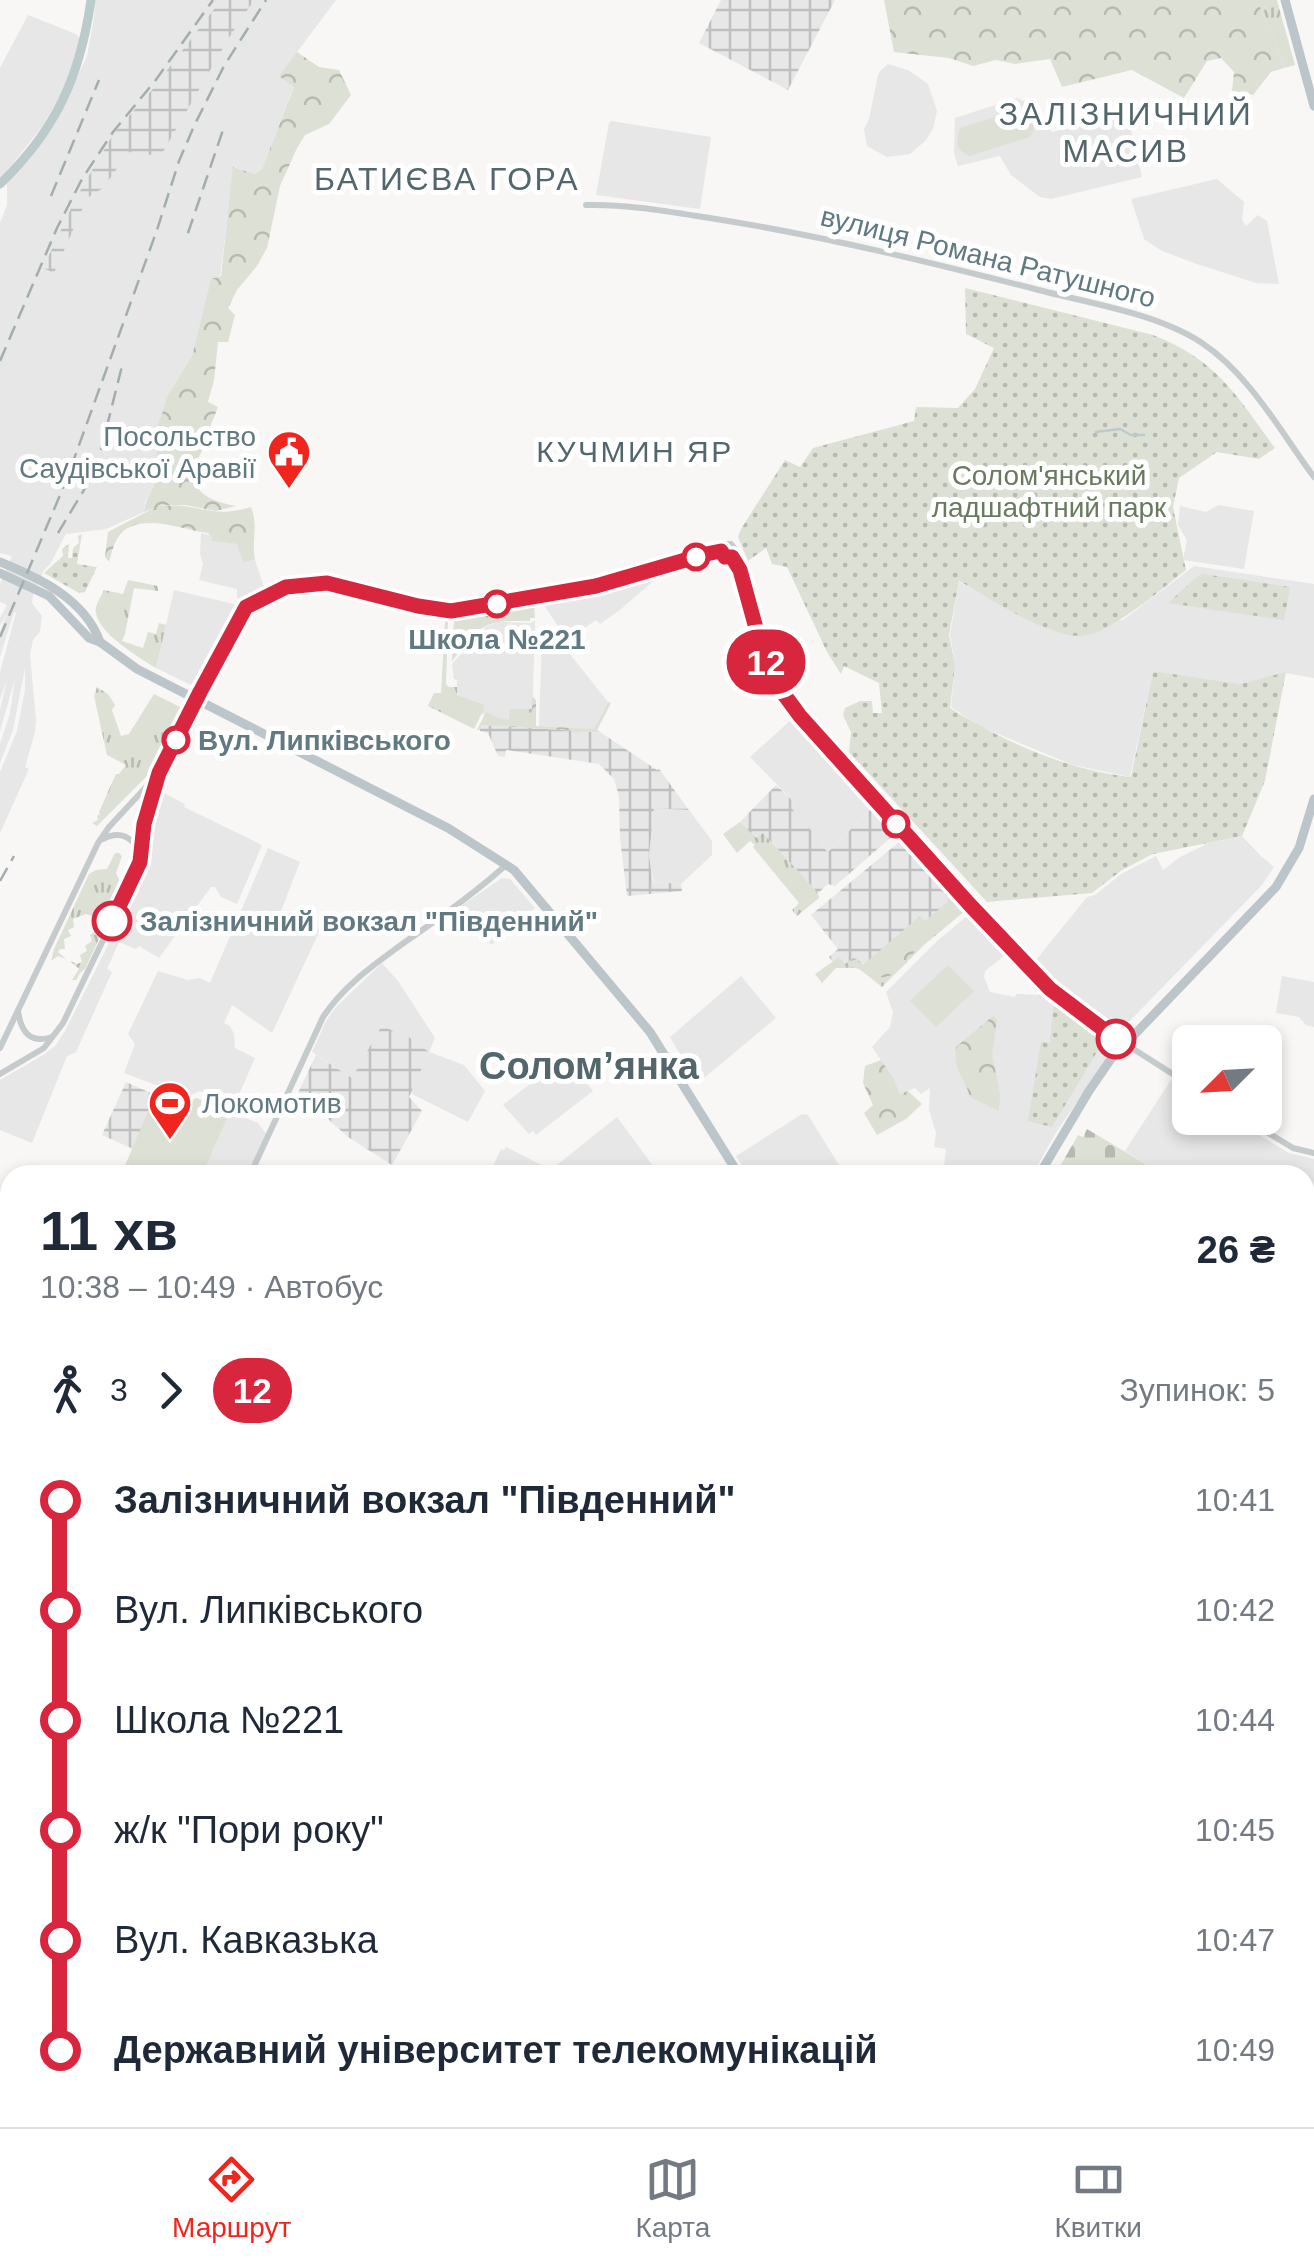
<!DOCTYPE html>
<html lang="uk">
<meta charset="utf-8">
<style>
:root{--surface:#fff;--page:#f6f6f7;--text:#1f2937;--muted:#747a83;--line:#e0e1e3;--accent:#ef251e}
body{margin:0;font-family:Arial,sans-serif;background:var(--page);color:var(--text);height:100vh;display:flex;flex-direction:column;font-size:38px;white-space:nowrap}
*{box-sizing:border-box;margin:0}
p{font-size:32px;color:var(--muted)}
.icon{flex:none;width:55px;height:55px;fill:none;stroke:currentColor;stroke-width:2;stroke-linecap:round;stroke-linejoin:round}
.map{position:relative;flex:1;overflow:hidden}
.side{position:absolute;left:0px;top:1165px;width:1315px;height:962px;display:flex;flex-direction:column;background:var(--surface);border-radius:30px 30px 0 0;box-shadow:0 5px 15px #0003}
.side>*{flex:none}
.badge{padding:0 20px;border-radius:32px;font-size:35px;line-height:65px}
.needle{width:65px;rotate:246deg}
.fabs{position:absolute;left:1172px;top:1025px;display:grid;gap:20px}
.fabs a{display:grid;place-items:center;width:110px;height:110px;border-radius:15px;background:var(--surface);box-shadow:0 5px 15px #0003;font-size:50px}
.map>.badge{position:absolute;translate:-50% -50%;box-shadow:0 0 0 5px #fff}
.legs{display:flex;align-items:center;gap:15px;height:110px;padding:0 40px;font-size:32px}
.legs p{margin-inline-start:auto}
.headline{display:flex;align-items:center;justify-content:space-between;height:170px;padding:0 40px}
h1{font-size:55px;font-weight:800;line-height:75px}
ul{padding:0 40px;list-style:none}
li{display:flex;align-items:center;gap:35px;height:110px;font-size:38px}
li i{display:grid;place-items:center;width:15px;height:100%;margin:0 12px;background:currentColor}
li i::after{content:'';width:25px;height:25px;margin:-12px;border:8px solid;border-radius:50%;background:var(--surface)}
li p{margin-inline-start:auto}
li:first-child i{background:linear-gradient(#0000 50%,currentColor 0)}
li:last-child i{background:linear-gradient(currentColor 50%,#0000 0)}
.tabs{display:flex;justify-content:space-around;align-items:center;height:140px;border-top:2px solid var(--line);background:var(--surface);font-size:28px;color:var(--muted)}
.tabs a{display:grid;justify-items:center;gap:5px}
.tabs .current{color:var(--accent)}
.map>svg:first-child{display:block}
</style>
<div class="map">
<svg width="1314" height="2127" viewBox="0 0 1314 2127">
<defs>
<pattern id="industrial-grid" width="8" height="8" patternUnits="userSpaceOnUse" patternTransform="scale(2.5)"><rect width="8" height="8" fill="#e6e7e6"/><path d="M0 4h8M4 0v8" fill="none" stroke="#bec0c0"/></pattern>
<pattern id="grass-tufts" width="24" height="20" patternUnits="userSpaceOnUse" patternTransform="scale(2.5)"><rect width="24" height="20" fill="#dce0d5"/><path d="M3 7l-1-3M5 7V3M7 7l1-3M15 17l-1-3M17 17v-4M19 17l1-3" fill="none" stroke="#b6bbb2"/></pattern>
<pattern id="forest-crowns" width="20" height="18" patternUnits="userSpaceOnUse" patternTransform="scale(2.5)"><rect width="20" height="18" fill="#dce0d5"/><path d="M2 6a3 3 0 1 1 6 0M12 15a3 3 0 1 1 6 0" fill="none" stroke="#b6bbb2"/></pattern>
<pattern id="cemetery-stones" width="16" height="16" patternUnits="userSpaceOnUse" patternTransform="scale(2.5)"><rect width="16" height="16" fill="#dce0d5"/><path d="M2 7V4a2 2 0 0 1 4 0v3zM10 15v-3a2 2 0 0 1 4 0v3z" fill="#b6bbb2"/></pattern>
<pattern id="park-dots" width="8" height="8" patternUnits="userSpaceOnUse" patternTransform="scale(2.5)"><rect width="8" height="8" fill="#dce0d5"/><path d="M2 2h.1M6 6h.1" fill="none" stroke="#b6bbb2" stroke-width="1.8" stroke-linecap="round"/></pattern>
</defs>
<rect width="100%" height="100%" fill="#f8f7f5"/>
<g fill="#e6e7e6">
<polygon points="95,0 336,0 280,75 294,86 262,169 255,174 234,167 220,276 211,280 192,356 166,398 166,406 156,430 158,470 155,483 145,502 144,512 106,529 66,534 50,564 44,570 33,595 32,603 42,616 40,632 33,640 30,655 36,720 35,732 25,767 29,769 0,833 0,772 17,731 25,690 25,668 13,730 0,763 0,744 10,713 15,679 0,731 0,710 7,679 0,699 0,672 16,613 14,612 0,657 0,632 7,613 0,626 0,618 7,605 0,602 0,584 12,556 0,553 0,223 7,205 7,182 55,124 87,56 94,18"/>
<polygon points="28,15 76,34 82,41 65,88 44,124 0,180 0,68"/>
<polygon points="888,64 908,70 928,84 937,111 933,129 925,141 910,154 887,157 867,146 864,129 869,119 878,75 881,70"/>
<polygon points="1017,98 1036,106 1052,132 1127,113 1142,177 1051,199 1040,197 1011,175 1000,156 958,166 954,153 955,118"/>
<polygon points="611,121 711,137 700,209 596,195 609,123"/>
<polygon points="1217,179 1244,202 1242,220 1246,226 1258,215 1267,221 1279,284 1256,283 1197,264 1162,251 1144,239 1131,199"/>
<polygon points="1218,505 1254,511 1244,569 1183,560 1187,540 1178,525 1180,506 1206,512"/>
<polygon points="201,533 213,536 213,541 238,544 243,562 255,560 266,593 253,601 241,600 237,598 237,589 199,580 203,564 200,554"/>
<polygon points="1194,566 1314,584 1314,678 1286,673 1240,684 1153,671 1130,777 1073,765 981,727 951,707 955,666 950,635 959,582 1053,631 1123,620"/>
<polygon points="665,571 621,609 600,624 596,620 567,640 540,599 596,590"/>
<polygon points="174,590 234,604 239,610 240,614 204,678 195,685 189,684 156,668"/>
<polygon points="532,621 535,621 532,725 499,721 471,709 457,694 457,680 454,679 452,664 485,627 498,622 532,623"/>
<polygon points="546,632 553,633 608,702 594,729 539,726 542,636"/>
<polygon points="792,719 872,808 828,852 823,847 824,845 791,809 796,804 750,757"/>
<polygon points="158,790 185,804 184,807 262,845 237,904 221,897 215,887 211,887 159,958 139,946 136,949 119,942 107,969 112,972 76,1052 67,1056 32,1143 0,1130 0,1080 43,1055 56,1045 65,1031 143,875 146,833"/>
<polygon points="654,807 689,810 712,841 712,855 681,884 654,882 649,857"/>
<polygon points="1242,836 1261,856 1274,867 1262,885 1120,1031 1117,1032 1086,1009 1036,960 1087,897 1095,895 1121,874 1156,856 1163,870 1180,857 1209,843"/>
<polygon points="268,848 300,862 281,911 320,930 272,1033 232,1005 224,1023 230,1026 234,1034 235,1048 255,1058 234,1106 200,1091 191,1095 175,1087 172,1091 124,1073 135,1044 128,1034 158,971 188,980 200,978 210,983"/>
<polygon points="502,878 510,879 535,908 491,945 461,906"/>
<polygon points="972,912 1009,952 985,971 984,977 990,992 1015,997 1016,994 1038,995 1047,990 1113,1041 1115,1047 1057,1131 1032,1175 943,1175 946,1149 934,1147 936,1133 929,1110 930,1088 921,1094 915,1088 900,1094 894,1079 872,1047 890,1027 893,1012 886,992 937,941"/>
<polygon points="382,963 398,981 435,1038 429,1052 464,1065 485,1091 468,1122 410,1093 429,1052 382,1025 352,1078 312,1052 326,1021 335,1008"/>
<polygon points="741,976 776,1018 697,1084 670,1037"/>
<polygon points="1282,976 1314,982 1314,1027 1306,1025 1299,1017 1276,1013"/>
<polygon points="566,1056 593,1091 536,1135 533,1131 529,1134 503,1105"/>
<polygon points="1171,1080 1190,1092 1190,1118 1231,1118 1289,1153 1314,1159 1314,1258 1305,1253 1305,1175 1164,1175 1125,1151"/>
<polygon points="230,1112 258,1123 267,1135 248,1175 202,1175"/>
<polygon points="802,1114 808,1115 839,1165 823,1175 748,1175 736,1156"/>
<polygon points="617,1117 656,1170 658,1175 577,1175 557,1165"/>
<polygon points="506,1147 561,1175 489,1175 501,1149 504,1150"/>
<polygon points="0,1769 10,1776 10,2118 258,2118 263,2127 0,2127"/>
</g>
<g fill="url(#industrial-grid)">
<polygon points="221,0 254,0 228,39 163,152 149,155 129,152 103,188 87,198 54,273 43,268 76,198 114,133 152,90"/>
<polygon points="721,0 835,0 788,90 699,43"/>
<polygon points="480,725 596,732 597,730 657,770 659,769 689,810 654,808 649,856 653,882 681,884 682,891 627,896 620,838 619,796 614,779 599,764 506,750 505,757 498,756 488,733 480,731"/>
<polygon points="776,785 796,804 792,809 824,845 823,847 828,852 872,808 896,833 835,886 828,884 818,893 763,833 756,839 740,822"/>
<polygon points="899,842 951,900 864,971 858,967 836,966 829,957 838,949 811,915"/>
<polygon points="382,1025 402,1036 406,1035 429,1052 409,1097 422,1111 392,1165 348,1137 328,1119 332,1111 298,1093 316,1055 352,1078"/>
<polygon points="126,1082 155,1095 133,1149 102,1135"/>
</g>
<g fill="url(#grass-tufts)">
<polygon points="1257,0 1277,0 1295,65 1284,68 1275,41"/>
<path d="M128,580L158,586V591L134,588L125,634L122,641L143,648L148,632L156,634L159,623L166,625L156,668C140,658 99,634 96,613C94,606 101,597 104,590L123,594Z"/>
<path d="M534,605L535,618H530V621C481,620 482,625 452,661L454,618Z"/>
<polygon points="445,621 448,621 446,684 449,687 457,687 457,695 484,705 483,711 474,729 428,706 434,693 441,693"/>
<polygon points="97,687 108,694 115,705 112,710 121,736 129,734 154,694 180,707 180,710 149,774 97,826 92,823 98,820 97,816 100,814 99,812 116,774 119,774 126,765 107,755 94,696"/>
<polygon points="740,822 756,838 763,833 818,893 819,898 797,916 792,910 799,903 753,847 755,845 750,841 737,853 723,834"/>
<polygon points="905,844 966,910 924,945 882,987 858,968 836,968 822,983 815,974 839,957 845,964 855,957 863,965 920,916 925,921 950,900 902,845"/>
<polygon points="115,853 119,853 122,856 116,873 123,887 85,969 80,973 76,980 72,980 79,969 70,961 77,964 82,962 80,955 87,951 85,946 92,941 90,935 97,930 95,924 101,921 101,916 95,917 86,914 73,919 74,927 68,930 71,936 64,939 65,949 60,949 58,952 66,959 58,956 51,961 54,949 89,874 96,870 107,869"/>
</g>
<g fill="url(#forest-crowns)">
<polygon points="884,0 1257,0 1275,41 1284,68 1271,72 1253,95 1232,91 1234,72 1221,58 1207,61 1184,98 1132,70 1062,87 1050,59 1015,64 996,60 973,66 949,58 894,52"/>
<path d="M297,52L319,67L339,70L351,95L329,124L305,135L297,148L280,186L267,248L257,266L237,290L228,308L235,315L228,342H218L214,380L208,402L218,407L210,427L215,433C185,469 183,497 236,506L216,511L185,505H158C165,506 175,505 183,506C212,510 221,516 251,507C259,527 251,541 255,560L243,562L237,544L212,541V537L208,533C181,530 135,509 117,539C113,546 111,555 109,562L105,557L108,532L154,508L144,512C145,497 156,487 158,472C159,458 153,444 156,430C159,419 165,410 166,398L192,356L211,279L221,276L233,167L255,174L262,169L294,87L279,76Z"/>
<polygon points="532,696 536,700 536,726 594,729 608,702 611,703 596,732 481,725 480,730 477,730 486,712 498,718 509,720 510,709 532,709"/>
<path d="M942,887L954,900L946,909L948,917L939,922V926L929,928C920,943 901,980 880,977C869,976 861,968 851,967L850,962L855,959L866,968L874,964L875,967L880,969L884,965C882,952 894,942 905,935L911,938L916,928L950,902Z"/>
<path d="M993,1016L997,1020L992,1054L1000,1094L999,1111L970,1097C963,1073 954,1074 956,1047Z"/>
<polygon points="881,1060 894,1079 900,1094 908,1091 922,1104 906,1119 877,1135 864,1113 873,1105 863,1083 865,1066"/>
<polygon points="1314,1967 1314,2086 1306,2095 1305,1969"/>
</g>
<polygon fill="url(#cemetery-stones)" points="1087,1129 1164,1175 1055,1175 1078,1135 1083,1137"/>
<g fill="url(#park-dots)">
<path d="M965,288L1153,335C1217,360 1236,395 1275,448L1259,459L1217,452L1179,478L1173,507L1186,570C1162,589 1109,635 1080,636C1047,637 988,597 959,581L949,635L955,666L950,708C1002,741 1070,771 1131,777L1153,671L1240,684L1286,672L1265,781L1242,836L1153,854L1122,870L1092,893L987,902L849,752L851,732L843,715L845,708L860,701H872L873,713H882L879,683L844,666L841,674L827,652L787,567L772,564L766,548L748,561L738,537L741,529L785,460L800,467L813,448L914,421L916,407L958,408L975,389L994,348L966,334Z"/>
<polygon points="82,534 77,564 97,567 85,592 79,593 44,573 63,556 62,549 69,544 68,558 72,558 73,548 79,543 78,536"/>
<polygon points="1203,574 1290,587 1284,620 1168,603 1197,577"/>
<polygon points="1054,1000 1104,1040 1052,1127 1028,1121 1041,1042 1050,1043"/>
<polygon points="276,2118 385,2118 393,2127 268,2127 272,2125"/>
</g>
<g fill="#dce0d5">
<path d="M1021,109C1033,115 1038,126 1030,137L969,156L961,151L957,144L960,128Z"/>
<polygon points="948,965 974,991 936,1027 910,1001"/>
<polygon points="155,1095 190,1105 194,1099 197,1098 230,1112 202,1175 121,1175"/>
<polygon points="0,1372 3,1372 7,1395 10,1395 10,1575 3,1571 5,1568 0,1564"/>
</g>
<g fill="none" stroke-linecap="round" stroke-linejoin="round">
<polyline stroke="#bbcbcc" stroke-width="2.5" points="1096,432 1120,429 1131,435 1144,435"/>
<path stroke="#bbcbcc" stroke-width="9" d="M0,184C56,130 80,77 91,0"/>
<g stroke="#c5cbcd" stroke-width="6">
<path d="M586,205C632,204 676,213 722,220C828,237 932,263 1035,289C1087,303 1157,313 1202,343C1250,375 1280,431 1314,477"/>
<polyline points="721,551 725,544 731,544 735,549 732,557"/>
<polyline points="732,557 740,570 762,651 772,678 800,716 973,908 1050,989 1102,1029 1190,1085"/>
<path d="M103,839C120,830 134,837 139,854"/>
<path d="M18,1011C21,1032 30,1044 52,1037"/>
<polyline points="0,1048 98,843 109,827 159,773 200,692 246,607 275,591 295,585 327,583 418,606 451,611 596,586 705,554 721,551"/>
<polyline points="0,1074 44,1048 63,1023 137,870 144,824 159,774"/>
<polyline points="1244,1118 1293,1148 1314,1153"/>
<path d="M250,1175L323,1017C345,984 374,965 405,942C440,918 475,893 506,865"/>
<polyline points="395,2118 403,2127"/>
</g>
<g stroke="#bcc6ca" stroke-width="9">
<polyline points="1285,0 1314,106"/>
<path d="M0,562C39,578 85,599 100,642"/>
<polyline points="0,573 49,596 89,638 100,642 137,669 448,828 514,870 650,1032 739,1175"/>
<polyline points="1039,1175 1089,1091 1111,1059 1276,887 1299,848 1314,799"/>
<polyline points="0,1317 10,1316"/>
<polyline points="0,1326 10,1325"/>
<polyline points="1305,1566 1314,1571"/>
<polyline points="1305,1578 1314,1583"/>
<polyline points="1305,2109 1314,2099"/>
<polyline points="1290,2127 1298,2118"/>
<polyline points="1301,2127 1314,2111"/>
</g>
<g stroke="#a3adb0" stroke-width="2.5" stroke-dasharray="15 8" stroke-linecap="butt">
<polyline points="51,196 99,80"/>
<polyline points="188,233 224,127"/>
<polyline points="0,361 57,228 82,179 113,132 155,81 213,0"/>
<polyline points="101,450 122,366"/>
<polyline points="58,533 96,470"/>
<polyline points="0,637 66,481 157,230 179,161 194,126 224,66 266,0"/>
<polyline points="0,881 14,856"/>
<polyline points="0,1778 10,1784"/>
<polyline points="0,1942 10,1955"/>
<polyline points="0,2106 10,2117"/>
<polyline points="253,2118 258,2127"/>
</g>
</g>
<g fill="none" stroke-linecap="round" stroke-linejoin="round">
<g stroke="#fff" stroke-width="22">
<polyline id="line-1" points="112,921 140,862 144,824 159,773 200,692 246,607 286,587 327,583 418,606 451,611 596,586 706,554 721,551 725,557 732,557 740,570 762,650 772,678 800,716 971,906 1050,989 1116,1039"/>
</g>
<use href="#line-1" stroke="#d7263d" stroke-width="15"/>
</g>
<defs>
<g id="civic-pin" transform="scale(2.25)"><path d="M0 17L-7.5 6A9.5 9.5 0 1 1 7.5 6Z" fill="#ef251e" stroke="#fff"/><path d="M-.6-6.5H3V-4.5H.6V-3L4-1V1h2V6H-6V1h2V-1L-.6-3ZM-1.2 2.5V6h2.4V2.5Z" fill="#fff"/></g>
<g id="stadium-pin" transform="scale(2.25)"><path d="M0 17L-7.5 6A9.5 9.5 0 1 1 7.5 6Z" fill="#ef251e" stroke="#fff"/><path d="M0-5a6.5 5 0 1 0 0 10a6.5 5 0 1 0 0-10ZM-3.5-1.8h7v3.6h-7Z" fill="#fff"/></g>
</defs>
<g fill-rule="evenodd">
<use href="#civic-pin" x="289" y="452"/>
<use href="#stadium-pin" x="170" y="1103"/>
</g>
<g fill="#fff" stroke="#d7263d" stroke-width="5">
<circle cx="696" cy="557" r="12"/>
<circle cx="497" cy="604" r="12"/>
<circle cx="176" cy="740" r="12"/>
<circle cx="896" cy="824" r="12"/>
<circle cx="112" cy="921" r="18"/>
<circle cx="1116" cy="1039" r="18"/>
</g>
<g text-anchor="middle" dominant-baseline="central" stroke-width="10" stroke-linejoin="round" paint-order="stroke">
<g font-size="28" fill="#617a82" stroke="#fff">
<text transform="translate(988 257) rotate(14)">вулиця Романа Ратушного</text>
</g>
<g font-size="28" fill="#617a82" stroke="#fff" text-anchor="end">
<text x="256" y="436">Посольство<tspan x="256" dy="32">Саудівської Аравії</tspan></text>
<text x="202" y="1103" text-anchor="start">Локомотив</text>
</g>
<g font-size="28" fill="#6a7a60" stroke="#fff">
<text x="1049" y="475">Солом'янський<tspan x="1049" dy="32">ладшафтний парк</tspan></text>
</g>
<g font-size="28" font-weight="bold" fill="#617a82" stroke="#fff" text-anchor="start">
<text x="497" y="639" text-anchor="middle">Школа №221</text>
<text x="198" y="740">Вул. Липківського</text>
<text x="140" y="921">Залізничний вокзал "Південний"</text>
</g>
<g font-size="30" letter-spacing="2.5" fill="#53666c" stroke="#fff">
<text x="635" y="451">КУЧМИН ЯР</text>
</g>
<g font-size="32" letter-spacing="2.5" fill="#53666c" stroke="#fff">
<text x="1126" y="114">ЗАЛІЗНИЧНИЙ<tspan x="1126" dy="37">МАСИВ</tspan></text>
<text x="447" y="179">БАТИЄВА ГОРА</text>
</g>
<g font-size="38" font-weight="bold" fill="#53666c" stroke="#fff">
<text x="589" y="1066">Соломʼянка</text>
</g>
</g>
</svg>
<div class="fabs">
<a><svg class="needle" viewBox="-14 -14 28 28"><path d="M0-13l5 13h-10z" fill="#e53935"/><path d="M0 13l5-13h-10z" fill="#747a83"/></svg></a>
</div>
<b class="badge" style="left:766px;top:662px;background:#d7263d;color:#fff">12</b>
<section class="side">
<div class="headline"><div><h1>11 хв</h1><p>10:38 – 10:49 · Автобус</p></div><b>26 ₴</b></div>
<div class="legs"><svg class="icon" aria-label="walk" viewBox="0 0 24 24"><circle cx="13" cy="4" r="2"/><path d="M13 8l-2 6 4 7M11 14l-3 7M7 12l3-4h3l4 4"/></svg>3<svg class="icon" aria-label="forward" viewBox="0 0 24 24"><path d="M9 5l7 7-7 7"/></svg><b class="badge" style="background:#d7263d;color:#fff">12</b><p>Зупинок: 5</p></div>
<ul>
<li><i style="color:#d7263d"></i><b>Залізничний вокзал &quot;Південний&quot;</b><p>10:41</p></li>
<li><i style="color:#d7263d"></i><span>Вул. Липківського</span><p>10:42</p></li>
<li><i style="color:#d7263d"></i><span>Школа №221</span><p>10:44</p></li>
<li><i style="color:#d7263d"></i><span>ж/к &quot;Пори року&quot;</span><p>10:45</p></li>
<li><i style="color:#d7263d"></i><span>Вул. Кавказька</span><p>10:47</p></li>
<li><i style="color:#d7263d"></i><b>Державний університет телекомунікацій</b><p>10:49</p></li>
</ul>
</section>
</div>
<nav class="tabs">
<a class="current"><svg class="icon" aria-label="directions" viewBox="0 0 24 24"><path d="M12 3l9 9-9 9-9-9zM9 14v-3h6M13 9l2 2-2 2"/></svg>Маршрут</a>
<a><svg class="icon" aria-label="map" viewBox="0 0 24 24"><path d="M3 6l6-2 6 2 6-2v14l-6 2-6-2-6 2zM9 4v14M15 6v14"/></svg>Карта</a>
<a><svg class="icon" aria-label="tickets" viewBox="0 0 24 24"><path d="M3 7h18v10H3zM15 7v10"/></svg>Квитки</a>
</nav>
